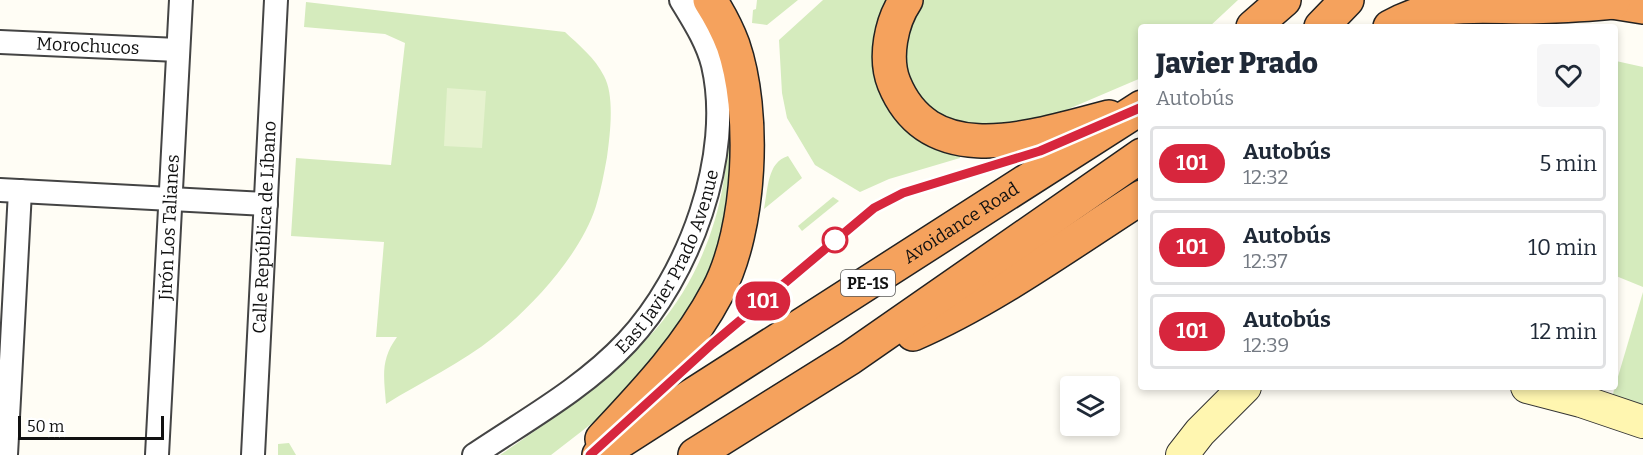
<!DOCTYPE html>
<html lang="es">
<meta charset="utf-8">
<style>
:root{--surface:#fff;--page:#f6f6f7;--text:#1f2937;--muted:#747a83;--line:#e0e1e3}
body{margin:0;font-family:Bitter,serif;background:var(--page);color:var(--text);height:100vh;display:flex;flex-direction:column;font-size:22px;white-space:nowrap}
*{box-sizing:border-box;margin:0}
p{font-size:20px;color:var(--muted)}
.icon{flex:none;width:33px;height:33px;fill:none;stroke:currentColor;stroke-width:2;stroke-linecap:round;stroke-linejoin:round}
.map{position:relative;flex:1;overflow:hidden}
.drawer{position:absolute;left:1138px;top:24px;width:480px;height:366px;display:flex;flex-direction:column;background:var(--surface);border-radius:6px;box-shadow:0 3px 9px #0003}
.drawer>*{flex:none}
.badge{padding:0 12px;border-radius:20px;font-size:21px;line-height:39px}
.controls{position:absolute;left:1060px;top:376px;display:grid;gap:12px}
.controls a{display:grid;place-items:center;width:60px;height:60px;border-radius:6px;background:var(--surface);box-shadow:0 3px 9px #0003;font-size:30px}
.scale{position:absolute;left:18px;bottom:15px;width:146px;box-sizing:border-box;padding-left:6px;border:3px solid #111;border-top:0;font-size:16px;line-height:21px;white-space:nowrap;color:#111;-webkit-text-stroke:4px #fff;paint-order:stroke}
.map>.badge{position:absolute;translate:-50% -50%;box-shadow:0 0 0 3px #fff}
.round{display:grid;place-items:center;flex:none;width:63px;height:63px;border-radius:6px;background:var(--page)}
.head{display:flex;align-items:center;justify-content:space-between;height:102px;padding:0 18px}
h1{font-size:28px;font-weight:800;line-height:45px}
ul{padding:0;list-style:none}
li{display:flex;align-items:center;gap:18px;height:75px;margin:0 12px 9px;padding:0 6px;border:3px solid var(--line);border-radius:6px}
li div{flex:1}
li b{display:block;font-size:22px}
li em{font-style:normal}
li .badge{min-width:66px;font-weight:700;text-align:center}
.map>svg:first-child{display:block}
</style>
<div class="map">
<svg width="1643" height="455" viewBox="0 0 1643 455">
<rect width="100%" height="100%" fill="#fffdf5"/>
<g fill="#d5ebbd">
<polygon points="757,0 798,0 767,25 752,23 753,10 756,9"/>
<polygon points="823,0 894,0 880,43 960,151 960,158 889,179 860,192 815,165 787,118 782,93 779,40"/>
<polygon points="916,0 1238,0 1209,27 1142,27 1141,78 1052,116 993,129 951,124 907,91 904,20"/>
<path d="M306,2L565,32C579,45 595,58 604,76C615,96 610,135 607,157C604,173 601,190 596,206C581,254 533,306 494,337C462,363 421,382 386,404C384,377 380,360 397,337H376L384,242L291,236L296,158L391,165L405,43L385,34L304,27Z"/>
<polygon points="1616,61 1643,67 1643,287 1616,276"/>
<path d="M734,76L735,214L680,336L604,414L551,455H500C553,419 613,377 656,329C691,289 714,237 723,185C728,160 726,133 727,108C728,97 731,86 734,76Z"/>
<path d="M788,156L802,178L764,209C768,190 767,162 788,156Z"/>
<polygon points="833,197 839,201 802,231 798,226"/>
<polygon points="1643,292 1643,407 1612,397"/>
<polygon points="289,443 296,455 278,455 278,444"/>
</g>
<polygon fill="#e6f2cf" points="447,88 486,91 482,148 444,146"/>
<g fill="none" stroke-linecap="round" stroke-linejoin="round">
<g stroke="#444" stroke-width="26">
<g id="street">
<path id="s1" d="M0,42L178,50"/>
<polyline points="0,190 266,204"/>
<polyline points="6,455 20,191"/>
<path id="s2" d="M157,455L181,0"/>
<path id="s3" d="M253,455L276,0"/>
<path id="s4" d="M474,455C526,420 584,388 627,342C689,276 734,155 713,65C707,41 693,20 681,0"/>
</g>
</g>
<g stroke="#333" stroke-width="34">
<g id="secondary">
<polyline points="1527,387 1581,401 1643,422"/>
<polyline points="1182,455 1200,432 1245,387"/>
</g>
</g>
<g stroke="#222" stroke-width="36">
<g id="highway">
<path d="M906,0C891,22 884,58 894,83C931,174 1038,135 1109,117"/>
<polyline points="1599,0 1643,7"/>
<polyline points="1253,27 1284,0"/>
<polyline points="1321,27 1347,0"/>
<path d="M1390,27C1439,0 1477,7 1529,7C1557,6 1585,5 1613,2"/>
<path d="M913,334C992,300 1070,243 1142,197"/>
<path d="M602,439C645,393 688,348 718,291C751,228 756,112 733,45C727,29 719,14 710,0"/>
<path id="s5" d="M599,455L1142,107"/>
<polyline points="695,455 850,358 1142,155"/>
</g>
</g>
<use href="#street" stroke="#fff" stroke-width="22"/>
<use href="#secondary" stroke="#fff6b0" stroke-width="32"/>
<use href="#highway" stroke="#f5a25d" stroke-width="33"/>
</g>
<g fill="none" stroke-linecap="round" stroke-linejoin="round">
<g stroke="#fff" stroke-width="14">
<polyline id="line" points="590,455 712,344 874,208 903,193 1040,151 1142,107"/>
</g>
<use href="#line" stroke="#d7263d" stroke-width="9"/>
</g>
<circle fill="#fff" stroke="#d7263d" stroke-width="3" cx="835" cy="240" r="12"/>
<g text-anchor="middle" dominant-baseline="central" stroke-width="6" stroke-linejoin="round" paint-order="stroke">
<rect fill="#fff" stroke="#585858" stroke-width="1.5" x="841" y="270" width="54" height="26" rx="4.5"/>
<g font-size="16" font-weight="bold" fill="#111">
<text x="868" y="283">PE-1S</text>
</g>
<g font-size="18" fill="#111" stroke="#fff">
<text stroke="none"><textPath href="#s1" startOffset="88">Morochucos</textPath></text>
<text stroke="none"><textPath href="#s5" startOffset="430">Avoidance Road</textPath></text>
<text stroke="none"><textPath href="#s2" startOffset="228">Jirón Los Talianes</textPath></text>
<text stroke="none"><textPath href="#s3" startOffset="228">Calle República de Líbano</textPath></text>
<text stroke="none"><textPath href="#s4" startOffset="282">East Javier Prado Avenue</textPath></text>
</g>
</g>
</svg>
<div class="controls">
<a><svg class="icon" aria-label="layers" viewBox="0 0 24 24"><path d="M12 4l9 5-9 5-9-5zM3 14l9 5 9-5"/></svg></a>
</div>
<div class="scale">50 m</div>
<b class="badge" style="left:763px;top:301px;background:#d7263d;color:#fff">101</b>
<section class="drawer">
<div class="head"><div><h1>Javier Prado</h1><p>Autobús</p></div><a class="round"><svg class="icon" aria-label="heart" viewBox="0 0 24 24"><path d="M12 20l-8-8c-3-5 5-10 8-4 3-6 11-1 8 4z"/></svg></a></div>
<ul>
<li><span class="badge" style="background:#d7263d;color:#fff">101</span><div><b>Autobús</b><p>12:32</p></div><em>5 min</em></li>
<li><span class="badge" style="background:#d7263d;color:#fff">101</span><div><b>Autobús</b><p>12:37</p></div><em>10 min</em></li>
<li><span class="badge" style="background:#d7263d;color:#fff">101</span><div><b>Autobús</b><p>12:39</p></div><em>12 min</em></li>
</ul>
</section>
</div>
